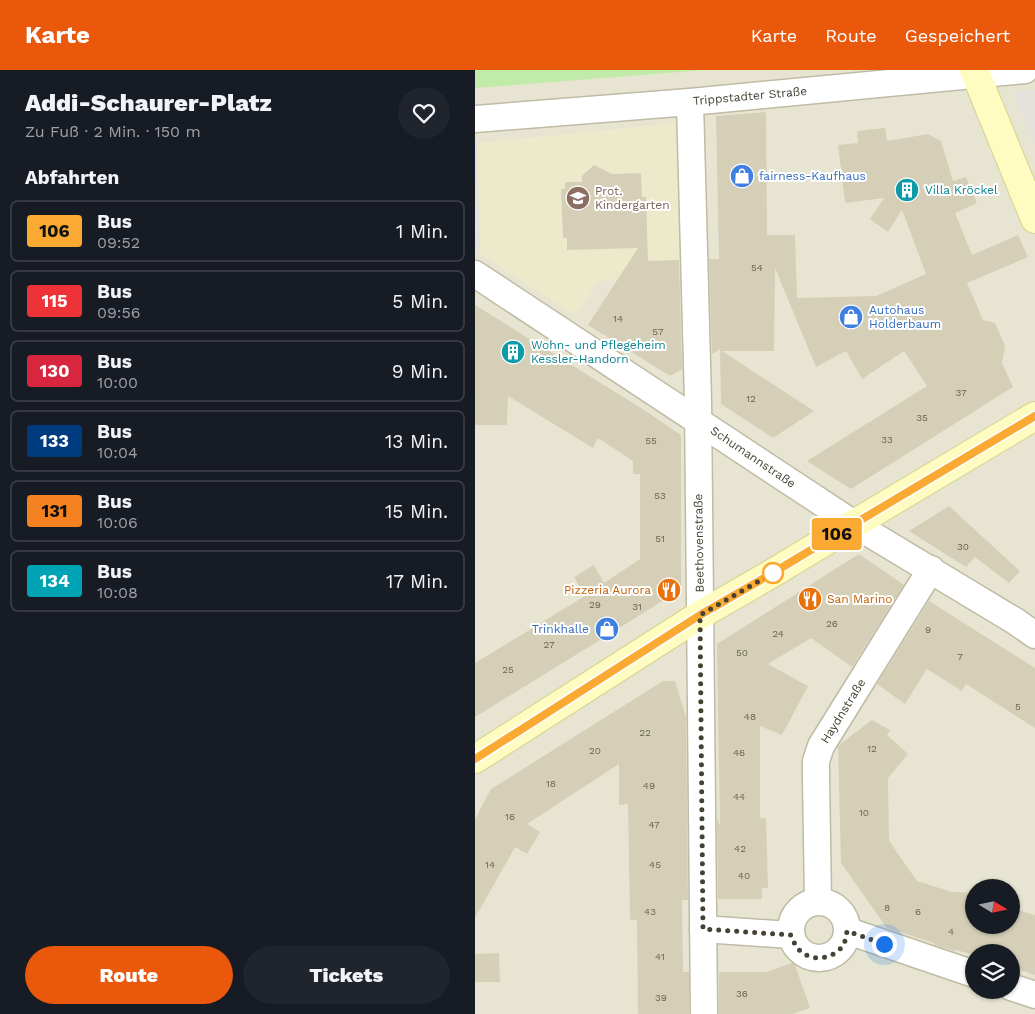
<!DOCTYPE html>
<html lang="de">
<meta charset="utf-8">
<style>
:root{--surface:#171b24;--page:#20242c;--text:#f1f3f6;--muted:#9ea1a6;--line:#363941;--accent:#ea580c}
body{margin:0;font-family:"Work Sans",sans-serif;background:var(--page);color:var(--text);height:100vh;display:flex;flex-direction:column;font-size:19px;white-space:nowrap}
*{box-sizing:border-box;margin:0}
p{font-size:16px;color:var(--muted)}
.icon{flex:none;width:28px;height:28px;fill:none;stroke:currentColor;stroke-width:2;stroke-linecap:round;stroke-linejoin:round}
.map{position:relative;flex:1;overflow:hidden}
.sheet{display:flex;flex-direction:column;background:var(--surface);width:475px}
.sheet>*{flex:none}
.badge{padding:0 10px;border-radius:4px;font-size:18px;line-height:32px}
.needle{width:32px;rotate:100deg}
.fabs{position:absolute;left:490px;top:809px;display:grid;gap:10px}
.fabs a{display:grid;place-items:center;width:55px;height:55px;border-radius:50%;background:var(--surface);box-shadow:0 1px 4px #0004;font-size:25px}
.you{position:absolute;width:25px;height:25px;margin:-12px;border:4px solid #fff;border-radius:50%;background:#1a73e8;box-shadow:0 0 0 8px #1a73e833}
.map>.badge{position:absolute;translate:-50% -50%;box-shadow:0 0 0 2px #fff}
h2{padding:0 25px;font-size:19px;line-height:45px}
.round{display:grid;place-items:center;flex:none;width:52px;height:52px;border-radius:26px;background:var(--page)}
.head{display:flex;align-items:center;justify-content:space-between;height:85px;padding:0 25px}
h1{font-size:24px;font-weight:800;line-height:38px}
.primary-button{display:flex;gap:10px;margin-top:auto;padding:10px 25px}
.primary-button a{flex:1;height:58px;border-radius:30px;background:var(--accent);color:#fff;font-size:20px;font-weight:800;line-height:58px;text-align:center}
.primary-button a+a{background:var(--page);color:var(--text)}
ul{padding:0;list-style:none}
li{display:flex;align-items:center;gap:15px;height:62px;margin:0 10px 8px;padding:0 15px;border:2px solid var(--line);border-radius:8px}
li div{flex:1}
li b{display:block;font-size:19px}
li em{font-style:normal}
li .badge{min-width:55px;font-weight:700;text-align:center}
header{display:flex;align-items:center;gap:30px;box-sizing:border-box;height:70px;padding:0 25px;background:var(--accent);color:#fff}
header strong{font-size:24px}
nav{display:flex;gap:28px;margin-inline-start:auto;font-size:18px}
main{display:flex;flex:1;min-height:0}
.map>svg:first-child{display:block}
</style>
<header>
<strong>Karte</strong>
<nav><a>Karte</a><a>Route</a><a>Gespeichert</a></nav>
</header>
<main>
<section class="sheet">
<div class="head"><div><h1>Addi-Schaurer-Platz</h1><p>Zu Fuß · 2 Min. · 150 m</p></div><a class="round"><svg class="icon" aria-label="heart" viewBox="0 0 24 24"><path d="M12 20l-8-8c-3-5 5-10 8-4 3-6 11-1 8 4z"/></svg></a></div>
<h2>Abfahrten</h2>
<ul>
<li><span class="badge" style="background:#faa932;color:#111">106</span><div><b>Bus</b><p>09:52</p></div><em>1 Min.</em></li>
<li><span class="badge" style="background:#ee3338;color:#fff">115</span><div><b>Bus</b><p>09:56</p></div><em>5 Min.</em></li>
<li><span class="badge" style="background:#d7263d;color:#fff">130</span><div><b>Bus</b><p>10:00</p></div><em>9 Min.</em></li>
<li><span class="badge" style="background:#003b80;color:#fff">133</span><div><b>Bus</b><p>10:04</p></div><em>13 Min.</em></li>
<li><span class="badge" style="background:#f58220;color:#111">131</span><div><b>Bus</b><p>10:06</p></div><em>15 Min.</em></li>
<li><span class="badge" style="background:#00a3b4;color:#fff">134</span><div><b>Bus</b><p>10:08</p></div><em>17 Min.</em></li>
</ul>
<div class="primary-button"><a>Route</a><a>Tickets</a></div>
</section>
<div class="map">
<svg width="560" height="944" viewBox="0 0 560 944">
<rect width="100%" height="100%" fill="#f3f1e3"/>
<path fill="#e7e5d1" fill-rule="evenodd" d="M0,0H560V944H0ZM499,818H536V855H499ZM499,882H536V920H499Z"/>
<polygon fill="#edeacc" points="202,53 205,209 123,211 101,246 5,183 2,73"/>
<polygon fill="#c0eba8" points="0,0 231,0 0,18"/>
<g fill="#e3e2dc">
<polygon points="560,20 560,76 538,22"/>
<polygon points="0,73 2,73 5,183 0,180"/>
</g>
<g fill="#d5cfb8">
<polygon points="291,42 292,165 320,165 322,228 401,226 451,204 427,140 413,162 395,149 409,128 370,133 363,75 383,73 382,61 410,58 412,71 453,64 466,71 478,111 491,107 502,133 480,143 497,185 543,165 553,187 492,213 508,250 520,253 530,276 527,293 538,317 376,419 332,391 452,316 429,281 387,309 371,281 341,297 300,198 299,281 247,281 339,341 298,368 246,334 245,279 237,284 234,189 244,189 241,46"/>
<polygon points="119,95 137,104 166,103 167,127 171,127 173,191 204,190 207,299 195,306 113,255 163,178 92,180 92,168 88,168 86,119 90,119 90,112 107,112 107,106"/>
<polygon points="0,235 166,338 206,365 206,519 154,552 0,647 0,593 110,526 99,507 119,495 129,513 165,489 165,404 158,404 158,391 123,368 118,378 33,326 32,355 0,355"/>
<polygon points="474,436 545,501 534,513 500,487 491,497 434,461"/>
<polygon points="384,484 429,515 377,597 336,568 293,594 333,616 307,665 285,656 285,748 291,748 293,818 287,818 287,829 243,829 242,748 245,756 242,574"/>
<polygon points="454,531 560,598 560,658 491,614 487,621 452,599 430,634 402,614"/>
<polygon points="188,611 200,611 211,647 213,830 207,830 208,902 214,902 214,944 163,944 162,850 155,850 153,734 144,735 144,694 52,754 65,762 52,784 40,777 0,848 0,749 16,719"/>
<polygon points="397,650 415,660 412,665 433,684 413,708 414,770 421,781 442,811 477,822 499,823 499,855 536,855 536,838 560,845 560,905 536,897 536,882 499,882 499,885 481,880 479,881 460,875 459,873 412,858 366,793 363,677 365,674"/>
<polygon points="24,883 25,912 0,912 0,884"/>
<polygon points="319,892 335,938 317,944 244,944 244,902 292,902"/>
</g>
<g fill="none" stroke-linecap="round" stroke-linejoin="round">
<g stroke="#bfbba5" stroke-width="29">
<g id="street">
<polyline points="215,32 223,331 229,944"/>
<polyline points="0,49 215,32 550,0"/>
<polyline points="0,204 379,454 540,551 560,565"/>
<polyline points="343,831 341,707 341,691 346,676 456,499"/>
<circle cx="344" cy="860" r="28"/>
<polyline points="228,859 316,865"/>
<polyline points="373,861 499,904"/>
<polyline points="536,917 560,925"/>
</g>
</g>
<g stroke="#d6d28f" stroke-width="30">
<g id="secondary">
<polyline points="499,0 560,149"/>
<polyline points="0,689 225,545 296,504 379,454 560,346"/>
</g>
</g>
<use href="#street" stroke="#fff" stroke-width="26"/>
<use href="#secondary" stroke="#fffcc1" stroke-width="28"/>
</g>
<g fill="none" stroke-linecap="round" stroke-linejoin="round">
<g stroke="#fff" stroke-width="11">
<polyline id="line" points="0,689 225,545 296,504 379,454 560,346"/>
</g>
<use href="#line" stroke="#faa932" stroke-width="8"/>
<path stroke="#454233" stroke-width="5" stroke-dasharray="0 9" d="M298,503L225,545L228,859L316,865C318,869 319,873 321,876C331,891 352,891 364,880C370,875 371,868 372,861L409,874"/>
</g>
<defs>
<g id="shop-disc" transform="scale(1.25)"><circle r="9.5" fill="#3f7fe0" stroke="#fff"/><path d="M-5-2.5h2.3a2.7 3.5 0 0 1 5.4 0H5L5.5 6h-11ZM-1.5-2.5h3a1.5 2.3 0 0 0-3 0Z" fill="#fff"/></g>
<g id="building-disc" transform="scale(1.25)"><circle r="9.5" fill="#0f9aa8" stroke="#fff"/><path d="M-4-6H4V6H1V3H-1V6H-4ZM-2.5-4.3h1.7v1.8h-1.7ZM.8-4.3h1.7v1.8H.8ZM-2.5-1h1.7V.8h-1.7ZM.8-1h1.7V.8H.8Z" fill="#fff"/></g>
<g id="school-disc" transform="scale(1.25)"><circle r="9.5" fill="#8d6e63" stroke="#fff"/><path d="M0-5L7-2L0 1L-7-2ZM-4 1L0 2.5L4 1V4Q0 6-4 4Z" fill="#fff"/></g>
<g id="restaurant-disc" transform="scale(1.25)"><circle r="9.5" fill="#e8710a" stroke="#fff"/><path d="M-5-6h1v4h1v-4h1v4h1v-4h1v5L-1.5 .5V6h-2V.5L-5-1ZM5-6V6H3V1.5H1.5Q1.5-4 5-6Z" fill="#fff"/></g>
</defs>
<g fill-rule="evenodd">
<use href="#shop-disc" x="267" y="106"/>
<use href="#building-disc" x="432" y="120"/>
<use href="#school-disc" x="103" y="128"/>
<use href="#shop-disc" x="376" y="247"/>
<use href="#building-disc" x="38" y="282"/>
<use href="#restaurant-disc" x="194" y="520"/>
<use href="#restaurant-disc" x="335" y="529"/>
<use href="#shop-disc" x="132" y="559"/>
</g>
<circle fill="#fff" stroke="#faa932" stroke-width="2.5" cx="298" cy="503" r="10"/>
<g text-anchor="middle" dominant-baseline="central" stroke-width="4" stroke-linejoin="round" paint-order="stroke">
<g font-size="10" fill="#696554">
<text x="282" y="197">54</text>
<text x="143" y="248">14</text>
<text x="183" y="261">57</text>
<text x="486" y="322">37</text>
<text x="276" y="328">12</text>
<text x="447" y="347">35</text>
<text x="412" y="369">33</text>
<text x="176" y="370">55</text>
<text x="185" y="425">53</text>
<text x="185" y="468">51</text>
<text x="488" y="476">30</text>
<text x="120" y="534">29</text>
<text x="162" y="536">31</text>
<text x="357" y="553">26</text>
<text x="453" y="559">9</text>
<text x="303" y="563">24</text>
<text x="74" y="574">27</text>
<text x="267" y="582">50</text>
<text x="485" y="586">7</text>
<text x="33" y="599">25</text>
<text x="543" y="636">5</text>
<text x="275" y="646">48</text>
<text x="170" y="662">22</text>
<text x="397" y="678">12</text>
<text x="120" y="680">20</text>
<text x="264" y="682">46</text>
<text x="76" y="713">18</text>
<text x="174" y="715">49</text>
<text x="264" y="726">44</text>
<text x="389" y="742">10</text>
<text x="35" y="746">16</text>
<text x="179" y="754">47</text>
<text x="265" y="778">42</text>
<text x="15" y="794">14</text>
<text x="180" y="794">45</text>
<text x="269" y="805">40</text>
<text x="412" y="837">8</text>
<text x="175" y="841">43</text>
<text x="443" y="841">6</text>
<text x="476" y="861">4</text>
<text x="185" y="886">41</text>
<text x="267" y="923">36</text>
<text x="186" y="927">39</text>
</g>
<g font-size="12" fill="#454233" stroke="#fff">
<text transform="translate(275 26) rotate(-5)">Trippstadter Straße</text>
<text transform="translate(278 387) rotate(34)">Schumannstraße</text>
<text transform="translate(224 473) rotate(-91)">Beethovenstraße</text>
<text transform="translate(368 641) rotate(-58)">Haydnstraße</text>
</g>
<g font-size="12" fill="#366cbe" stroke="#fff" text-anchor="start">
<text x="284" y="106">fairness-Kaufhaus</text>
<text x="394" y="240">Autohaus<tspan x="394" dy="14">Holderbaum</tspan></text>
<text x="114" y="559" text-anchor="end">Trinkhalle</text>
</g>
<g font-size="12" fill="#0d838f" stroke="#fff" text-anchor="start">
<text x="450" y="120">Villa Kröckel</text>
<text x="56" y="275">Wohn- und Pflegeheim<tspan x="56" dy="14">Kessler-Handorn</tspan></text>
</g>
<g font-size="12" fill="#785e54" stroke="#fff" text-anchor="start">
<text x="120" y="121">Prot.<tspan x="120" dy="14">Kindergarten</tspan></text>
</g>
<g font-size="12" fill="#c56008" stroke="#fff" text-anchor="end">
<text x="176" y="520">Pizzeria Aurora</text>
<text x="352" y="529" text-anchor="start">San Marino</text>
</g>
</g>
</svg>
<div class="fabs">
<a><svg class="needle" viewBox="-14 -14 28 28"><path d="M0-13l5 13h-10z" fill="#e53935"/><path d="M0 13l5-13h-10z" fill="#9ea1a6"/></svg></a>
<a><svg class="icon" aria-label="layers" viewBox="0 0 24 24"><path d="M12 4l9 5-9 5-9-5zM3 14l9 5 9-5"/></svg></a>
</div>
<div class="you" style="left:409px;top:874px"></div>
<b class="badge" style="left:362px;top:464px;background:#faa932;color:#111">106</b>
</div>
</main>
